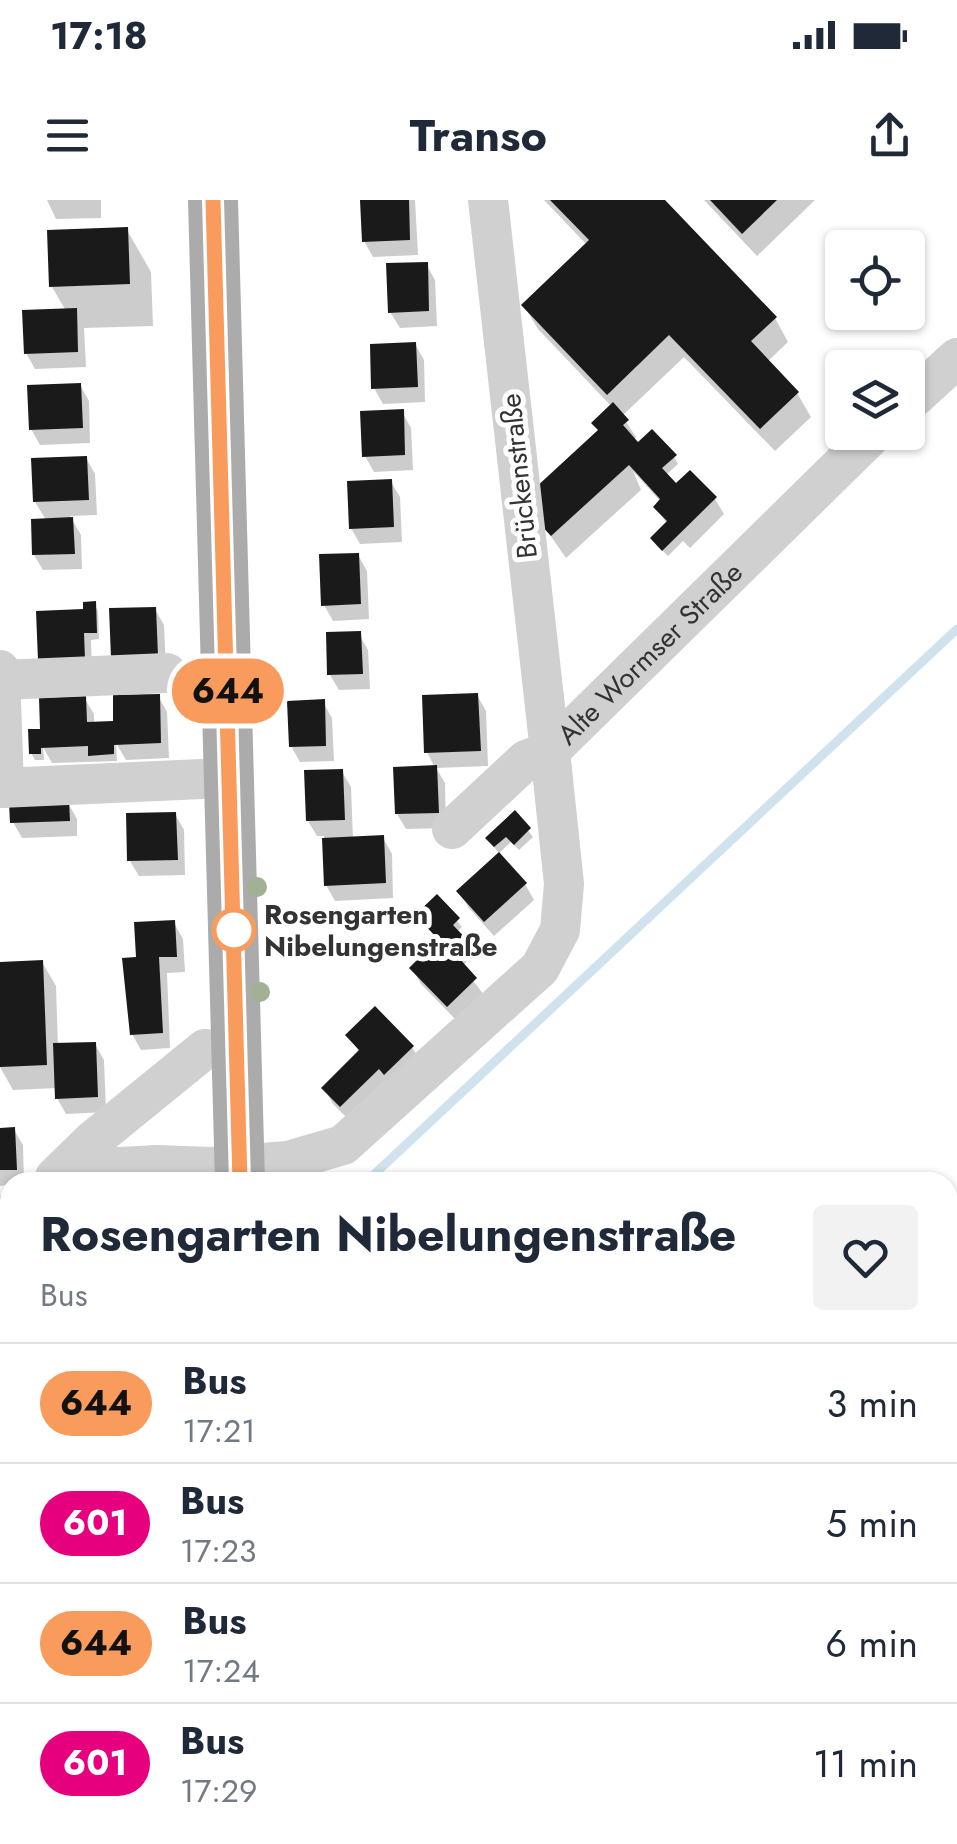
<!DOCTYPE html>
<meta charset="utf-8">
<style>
:root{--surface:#fff;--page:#f2f2f3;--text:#1f2937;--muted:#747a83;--line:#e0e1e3}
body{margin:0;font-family:Jost,sans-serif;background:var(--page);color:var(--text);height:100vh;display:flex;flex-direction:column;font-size:38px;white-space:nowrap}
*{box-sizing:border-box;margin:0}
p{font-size:32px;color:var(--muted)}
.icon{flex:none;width:55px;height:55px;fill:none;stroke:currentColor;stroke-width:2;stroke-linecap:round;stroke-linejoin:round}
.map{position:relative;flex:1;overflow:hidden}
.side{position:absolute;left:0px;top:972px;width:958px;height:672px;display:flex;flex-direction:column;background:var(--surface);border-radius:30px 30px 0 0;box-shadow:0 2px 8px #0004}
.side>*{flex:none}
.badge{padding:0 20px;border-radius:32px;font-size:35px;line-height:65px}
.tools{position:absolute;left:825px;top:30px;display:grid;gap:20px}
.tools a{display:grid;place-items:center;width:100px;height:100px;border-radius:10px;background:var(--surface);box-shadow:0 2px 8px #0004;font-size:50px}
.map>.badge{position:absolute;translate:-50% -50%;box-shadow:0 0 0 5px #fff}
.round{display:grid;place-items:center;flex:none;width:105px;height:105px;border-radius:10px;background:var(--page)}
.summary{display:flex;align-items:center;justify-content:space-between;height:170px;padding:0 40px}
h1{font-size:48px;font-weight:700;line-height:75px}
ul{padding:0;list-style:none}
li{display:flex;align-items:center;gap:30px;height:120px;padding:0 40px;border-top:2px solid var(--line)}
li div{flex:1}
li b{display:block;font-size:38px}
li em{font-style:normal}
li .badge{min-width:110px;font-weight:700;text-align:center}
.status{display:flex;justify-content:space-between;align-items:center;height:70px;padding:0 50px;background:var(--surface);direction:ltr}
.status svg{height:28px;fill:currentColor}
header{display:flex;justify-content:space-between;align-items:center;height:130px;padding:0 40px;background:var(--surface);font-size:45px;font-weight:700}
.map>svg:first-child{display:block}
</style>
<div class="status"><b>17:18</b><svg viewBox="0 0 49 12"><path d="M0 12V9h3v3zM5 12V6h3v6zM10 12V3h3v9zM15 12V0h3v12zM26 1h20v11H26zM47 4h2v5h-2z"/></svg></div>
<header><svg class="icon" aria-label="menu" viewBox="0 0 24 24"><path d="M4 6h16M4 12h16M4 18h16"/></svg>Transo<svg class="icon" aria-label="share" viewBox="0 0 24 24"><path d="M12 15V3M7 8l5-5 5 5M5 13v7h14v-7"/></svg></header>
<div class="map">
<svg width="957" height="1644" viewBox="0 0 957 1644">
<rect width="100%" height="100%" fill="#fff"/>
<polygon fill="#e6ecdf" points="10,1186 10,1635 371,1635 374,1644 0,1644 0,1196"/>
<g fill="#0003">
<polygon points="47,0 101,0 101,18 56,19"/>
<polygon points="363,0 415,0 418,55 373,57 364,41"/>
<polygon points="544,0 662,0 775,118 788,142 767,162 797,193 811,217 775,251 684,157 622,216 636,237 633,240 645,253 674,257 678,264 666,275 676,287 715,299 724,314 690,348 683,341 668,356 657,345 667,324 656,307 661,302 633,271 641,290 566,358 541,322 599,232 612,207 538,129 524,106 587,45"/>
<polygon points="704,0 815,0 757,56"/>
<polygon points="127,30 151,72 153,126 84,128 86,167 35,169 26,153 66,111 52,87"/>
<polygon points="426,64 435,80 437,126 400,128 390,112"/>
<polygon points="415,144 424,160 425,202 383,204 374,188"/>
<polygon points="80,185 89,201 90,243 40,245 31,229"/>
<polygon points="402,212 411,228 413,270 374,272 365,256"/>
<polygon points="86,258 95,274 97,315 70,316 81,335 82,369 43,370 34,355 46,320 35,302"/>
<polygon points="391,282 400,297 402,342 360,344 351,328"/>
<polygon points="358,355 367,371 369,419 333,421 324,405"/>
<polygon points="94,404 98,411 99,439 91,440 92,474 49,476 82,412"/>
<polygon points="155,409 164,425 166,471 123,473"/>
<polygon points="359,434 368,450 370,489 339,490 330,475"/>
<polygon points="477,495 486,511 488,566 436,568 445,583 446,628 406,629 397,614 435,568 427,552"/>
<polygon points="158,496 167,512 169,558 126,560 116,543 117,561 52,563 43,547 44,560 35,560 31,553 43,531 85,499 94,514 94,524 116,531"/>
<polygon points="323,502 332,518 334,561 300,562 291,546"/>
<polygon points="342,572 351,587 353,639 383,638 392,654 393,698 335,701 326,685 324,636 317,636 308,621"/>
<polygon points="68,603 77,619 77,636 22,638 13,622"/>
<polygon points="175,614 184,630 185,675 139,676 130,661"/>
<polygon points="515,614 533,637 519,650 511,642 499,653 492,645"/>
<polygon points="525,684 534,700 494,736 468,707 459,691"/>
<polygon points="437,698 462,727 456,732 474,754 462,766 484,795 457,821 421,784 412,768 441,741"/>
<polygon points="174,723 183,739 185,772 167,773 170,848 141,850 132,834 138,759"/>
<polygon points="42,762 56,786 58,846 95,844 104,860 106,912 66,914 57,898 57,888 13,890 0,867 0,764"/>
<polygon points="348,835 412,847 421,863 350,921 333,904 324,888 360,853"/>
<polygon points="0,930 14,930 23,945 24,982 0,986"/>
<polygon points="0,1094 10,1106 10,1167 0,1156"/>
</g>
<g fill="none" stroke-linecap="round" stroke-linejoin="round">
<g stroke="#cfe2ee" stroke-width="9">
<polyline points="366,982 957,429"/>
<polyline points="0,1209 10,1199"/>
</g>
</g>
<g fill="#1a1a1a">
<polygon points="360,0 409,0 410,40 362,42"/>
<polygon points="550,0 665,0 777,117 751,141 799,192 760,229 669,135 607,195 521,105 589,40"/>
<polygon points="710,0 777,0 742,34"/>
<polygon points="128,27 130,84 49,87 47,30"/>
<polygon points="428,62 429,111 388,113 386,63"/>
<polygon points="77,108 78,152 24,154 22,110"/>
<polygon points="416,142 418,187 371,189 370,144"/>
<polygon points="81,183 83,228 29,230 27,185"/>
<polygon points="613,202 629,220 623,225 638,242 652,229 677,255 662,268 676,283 690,270 717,297 662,351 650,338 667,321 653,307 660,299 629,265 551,336 539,323 534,289 598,230 591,223"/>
<polygon points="404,209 405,255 362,257 360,211"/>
<polygon points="87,256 89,300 33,302 31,258"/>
<polygon points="392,279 394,327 349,329 347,281"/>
<polygon points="73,317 75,354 32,355 31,319"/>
<polygon points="359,353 361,404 321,406 319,354"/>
<polygon points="96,401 97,433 84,433 85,459 38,461 36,411 83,409 83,402"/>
<polygon points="156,407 158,456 111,458 109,408"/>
<polygon points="361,431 363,474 327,475 326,432"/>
<polygon points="478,493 481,551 424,553 422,495"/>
<polygon points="160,494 161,543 114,545 114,554 88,556 88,546 41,548 41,554 29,554 28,529 40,529 39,498 86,496 87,522 113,521 113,495"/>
<polygon points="325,499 326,546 289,547 287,501"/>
<polygon points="437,565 439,613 395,614 393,567"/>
<polygon points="343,569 345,620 306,621 304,570"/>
<polygon points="69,600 70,621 10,623 9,603"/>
<polygon points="515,610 531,628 514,645 506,637 494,647 485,638"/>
<polygon points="176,612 178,660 127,661 126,613"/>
<polygon points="384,635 386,683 324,686 322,638"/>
<polygon points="499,652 527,683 484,722 456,691"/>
<polygon points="437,694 460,718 453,725 472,745 459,758 477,778 447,807 409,768 438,739 415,715"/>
<polygon points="175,720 177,757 159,757 163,833 130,835 122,758 136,757 134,722"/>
<polygon points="43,760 47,865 0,867 0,762"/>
<polygon points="375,806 414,846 384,875 379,869 340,907 321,888 359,850 345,835"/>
<polygon points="96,842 98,897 55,899 53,843"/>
<polygon points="15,927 17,970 0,970 0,928"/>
<polygon points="0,1090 10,1102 10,1146 0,1154"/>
</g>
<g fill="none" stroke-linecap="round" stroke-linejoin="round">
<g stroke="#d0d0d0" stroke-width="40">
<polyline points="908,203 957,158"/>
<polyline points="0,470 4,588"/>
<polyline points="0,480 167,473"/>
<polyline points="0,588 202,579"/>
<polyline points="452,629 526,560 550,551 488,0"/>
<path id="s1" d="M63,970L157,965L211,967L288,961L343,945L540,768L560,730L564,684L550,551L875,232"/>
<polyline points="55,977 92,941 205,849"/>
<polyline points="0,1020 10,1013"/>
</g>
<g stroke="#ababab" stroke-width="50">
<polyline points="213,0 240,982"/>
<polyline points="381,1635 385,1644"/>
<polyline points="423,1635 428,1644"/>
</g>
</g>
<g fill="#a2b095">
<circle cx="257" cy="687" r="10"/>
<circle cx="260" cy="792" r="10"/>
</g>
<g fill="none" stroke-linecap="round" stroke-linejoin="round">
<g stroke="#fff" stroke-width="22">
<polyline id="line" points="213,0 240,982"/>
</g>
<use href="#line" stroke="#f89b5c" stroke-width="15"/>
</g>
<circle fill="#fff" stroke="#f89b5c" stroke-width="5" cx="234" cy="730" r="20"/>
<g text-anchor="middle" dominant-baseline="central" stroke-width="10" stroke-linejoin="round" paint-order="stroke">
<g font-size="28" fill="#333" stroke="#fff">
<text transform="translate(519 276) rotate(-96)">Brückenstraße</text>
<text stroke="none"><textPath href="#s1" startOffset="910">Alte Wormser Straße</textPath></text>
</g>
<g font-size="28" font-weight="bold" fill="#333" stroke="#fff" text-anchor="start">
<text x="264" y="714">Rosengarten<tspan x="264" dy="32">Nibelungenstraße</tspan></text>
</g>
</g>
</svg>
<div class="tools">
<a><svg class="icon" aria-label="locate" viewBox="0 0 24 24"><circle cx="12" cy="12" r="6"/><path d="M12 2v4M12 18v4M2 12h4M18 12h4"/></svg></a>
<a><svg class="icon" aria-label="layers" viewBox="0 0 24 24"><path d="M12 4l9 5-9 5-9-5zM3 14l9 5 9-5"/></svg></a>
</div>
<b class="badge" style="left:228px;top:491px;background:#f89b5c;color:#111">644</b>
<section class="side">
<div class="summary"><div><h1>Rosengarten Nibelungenstraße</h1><p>Bus</p></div><a class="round"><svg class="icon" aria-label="heart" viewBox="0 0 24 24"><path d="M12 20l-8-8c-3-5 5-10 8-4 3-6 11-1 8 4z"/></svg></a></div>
<ul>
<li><span class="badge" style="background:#f89b5c;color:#111">644</span><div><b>Bus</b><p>17:21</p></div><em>3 min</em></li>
<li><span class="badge" style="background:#e6007e;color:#fff">601</span><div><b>Bus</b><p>17:23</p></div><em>5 min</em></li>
<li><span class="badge" style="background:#f89b5c;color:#111">644</span><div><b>Bus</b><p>17:24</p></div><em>6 min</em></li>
<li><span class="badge" style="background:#e6007e;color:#fff">601</span><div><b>Bus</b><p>17:29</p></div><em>11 min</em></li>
</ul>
</section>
</div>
